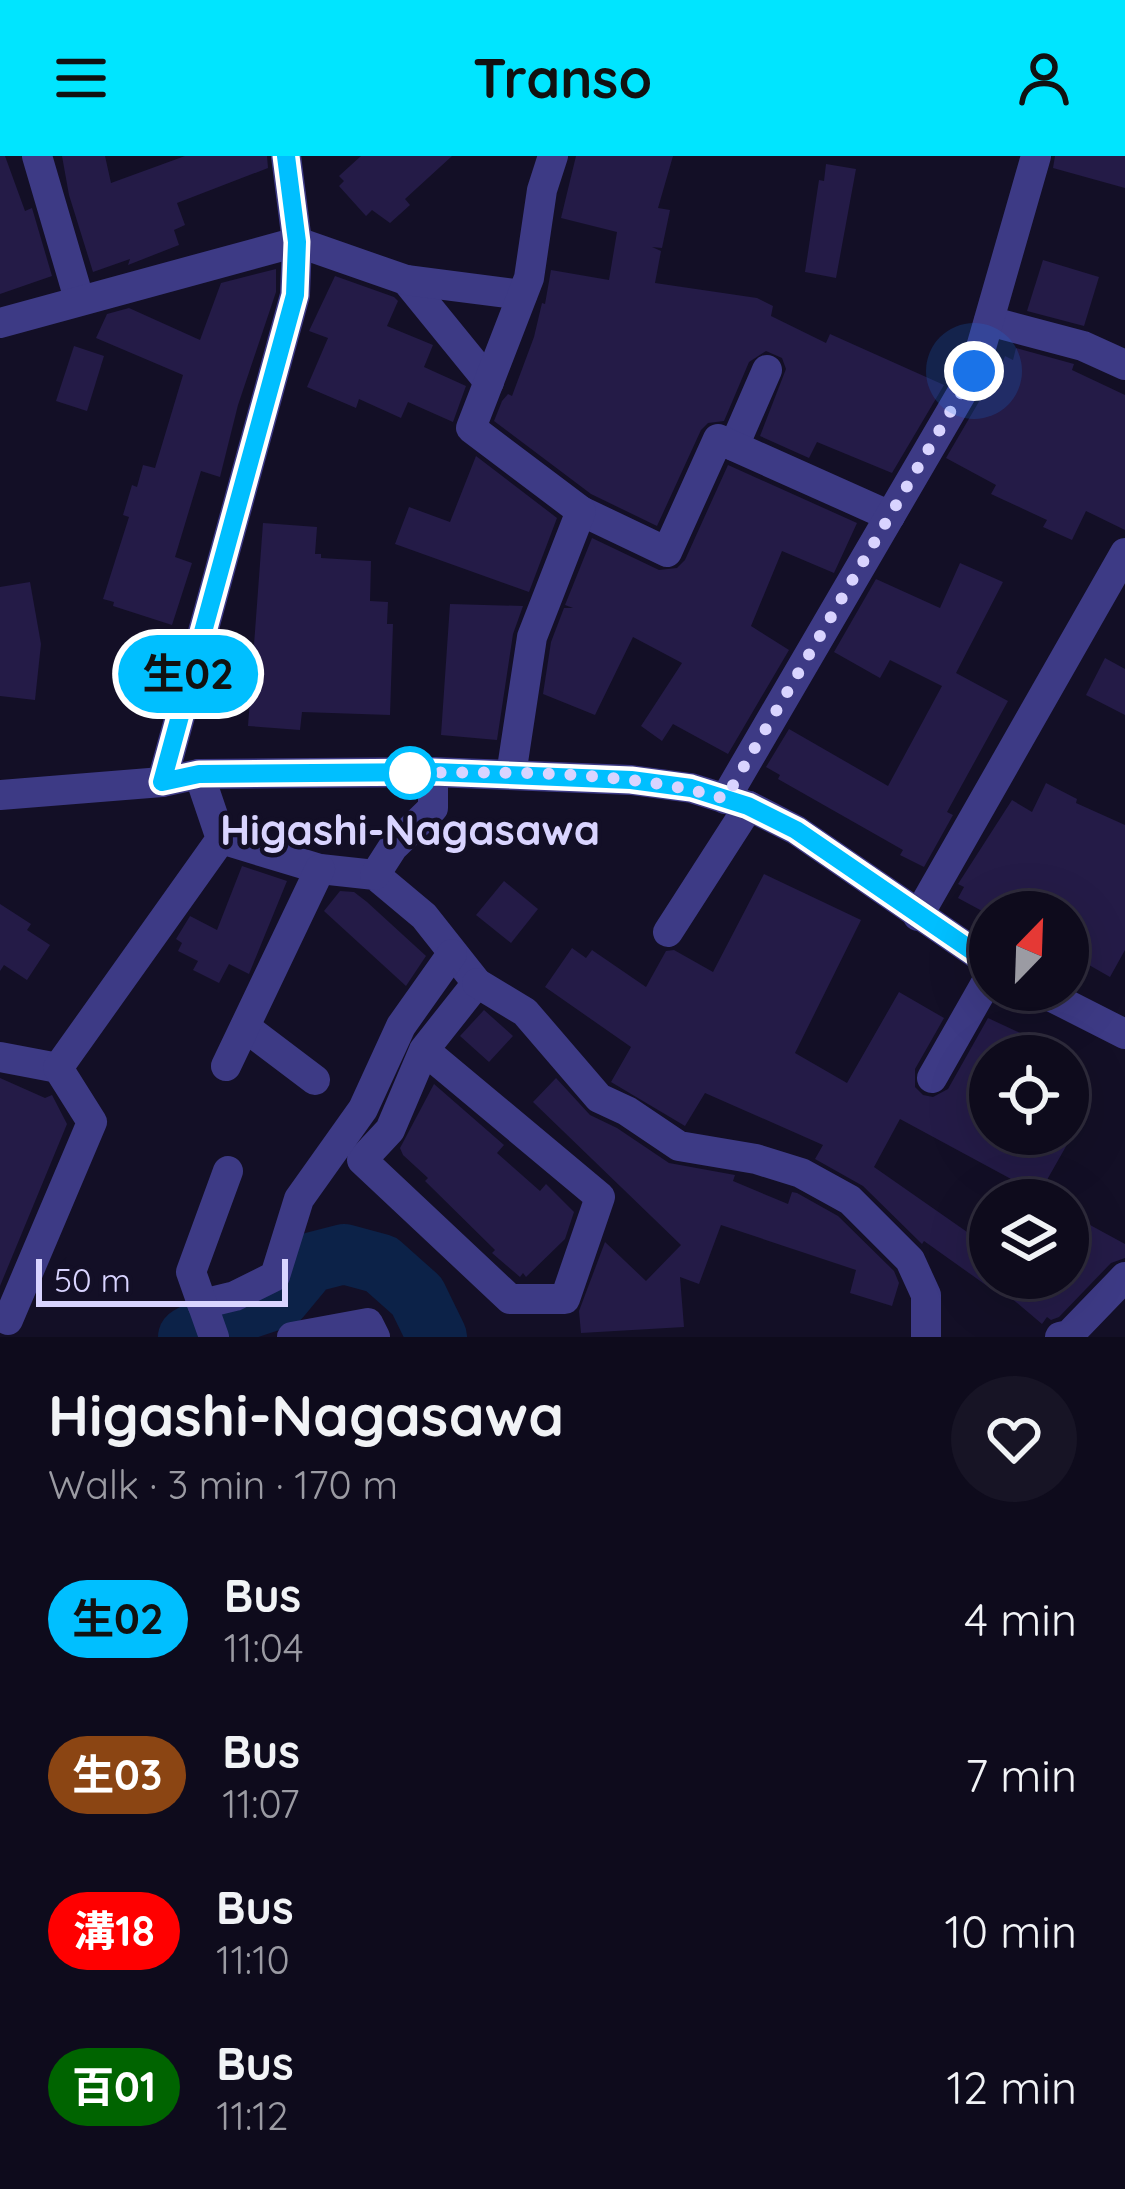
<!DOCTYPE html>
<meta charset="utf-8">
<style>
:root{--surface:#0e0b1c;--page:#171425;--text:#f1f3f6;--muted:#9b9ba3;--line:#2e2b3b;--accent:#00e5ff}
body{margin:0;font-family:Quicksand,"Noto Sans JP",sans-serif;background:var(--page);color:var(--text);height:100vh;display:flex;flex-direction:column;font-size:45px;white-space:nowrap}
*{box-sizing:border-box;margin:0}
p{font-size:39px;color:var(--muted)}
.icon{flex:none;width:66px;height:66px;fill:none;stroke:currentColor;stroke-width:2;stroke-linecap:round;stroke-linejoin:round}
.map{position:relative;height:1181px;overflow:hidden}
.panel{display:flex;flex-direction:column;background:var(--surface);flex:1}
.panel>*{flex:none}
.badge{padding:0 24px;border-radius:39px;font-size:42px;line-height:78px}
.needle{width:78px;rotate:23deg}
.controls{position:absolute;left:969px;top:735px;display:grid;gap:24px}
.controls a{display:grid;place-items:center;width:120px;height:120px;border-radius:50%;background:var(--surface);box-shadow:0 12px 48px #0002,0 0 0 3px var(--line);font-size:60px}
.scale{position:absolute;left:36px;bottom:30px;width:252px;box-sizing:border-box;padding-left:12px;border:6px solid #d9d4ff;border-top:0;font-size:33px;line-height:42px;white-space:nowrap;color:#d9d4ff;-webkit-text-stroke:9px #130f26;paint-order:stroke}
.you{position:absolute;width:60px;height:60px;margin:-30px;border:9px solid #fff;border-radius:50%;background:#1a73e8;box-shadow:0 0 0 18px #1a73e833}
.map>.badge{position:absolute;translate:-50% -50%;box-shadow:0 0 0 6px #fff}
.round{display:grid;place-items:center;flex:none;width:126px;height:126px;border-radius:63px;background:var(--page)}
.headline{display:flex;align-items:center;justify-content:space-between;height:204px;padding:0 48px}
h1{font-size:57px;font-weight:700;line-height:90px}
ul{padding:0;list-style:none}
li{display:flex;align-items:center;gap:36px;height:156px;padding:0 48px}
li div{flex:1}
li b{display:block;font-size:45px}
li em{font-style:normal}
li .badge{min-width:132px;font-weight:700;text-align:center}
header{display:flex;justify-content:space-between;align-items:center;height:156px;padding:0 48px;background:var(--accent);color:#111;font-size:54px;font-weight:700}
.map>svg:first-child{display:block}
</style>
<header><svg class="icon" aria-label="menu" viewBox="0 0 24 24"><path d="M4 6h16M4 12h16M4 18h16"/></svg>Transo<svg class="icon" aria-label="person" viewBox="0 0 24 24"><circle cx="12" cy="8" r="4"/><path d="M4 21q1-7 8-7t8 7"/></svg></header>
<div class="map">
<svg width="1125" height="1181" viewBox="0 0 1125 1181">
<rect width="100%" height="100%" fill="#130f26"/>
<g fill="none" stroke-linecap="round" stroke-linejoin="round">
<polyline stroke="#0c2248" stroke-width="60" points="188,1181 221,1162 280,1142 309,1107 344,1098 381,1108 417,1140 437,1181"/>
</g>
<g fill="#241b47">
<polygon points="0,0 5,0 25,55 32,52 52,120 0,138"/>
<polygon points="62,0 105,0 111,27 185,0 267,0 268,12 177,47 185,69 174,74 179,89 128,109 130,103 93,116 69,39"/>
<polygon points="361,0 452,0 405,43 410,49 390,67 372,54 366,60 339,30 344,25 339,20"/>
<polygon points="576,0 673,0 658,52 670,54 662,92 652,91 661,95 655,127 757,142 773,150 771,160 826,187 830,178 944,229 892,317 817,286 809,302 760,280 786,213 782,202 766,195 749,206 724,265 708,267 701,274 657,370 591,338 494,265 502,245 508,238 512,240 534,181 542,147 545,148 551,114 609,124 617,76 561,62"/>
<polygon points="1055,0 1125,0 1125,32 1053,12"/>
<polygon points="826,8 856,13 836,122 805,116 819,24 824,25"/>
<polygon points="1043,104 1099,121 1084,170 1027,155"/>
<polygon points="276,113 276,136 238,249 220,321 201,315 175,401 192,407 172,469 113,450 114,446 103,443 129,361 123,359 132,329 137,331 143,309 155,312 183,219 96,182 107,158 129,152 200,184 221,127"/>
<polygon points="335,120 394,141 398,145 387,170 433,189 424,211 466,230 453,266 408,246 401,262 359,243 356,252 307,231 328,182 309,175"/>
<polygon points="74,190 104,200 87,255 56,245"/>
<polygon points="1016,192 1074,208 1072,214 1125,239 1125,374 1086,355 1072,384 1043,371 1047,364 991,338 996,329 946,302 991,225 997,208 1001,210 1005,200 1013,204"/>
<polygon points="476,300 557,362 529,436 395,388 409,351 450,366"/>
<polygon points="728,309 857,367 834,417 782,395 751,470 789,494 728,598 673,568 662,585 641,570 682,507 633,481 595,559 543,538 551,486 564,452 573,452 565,449 592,382 659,414 677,412 685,404"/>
<polygon points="263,367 317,371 315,398 321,398 321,402 371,405 370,445 388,446 387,468 393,468 390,559 302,556 300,574 248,570"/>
<polygon points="960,407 1003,426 956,517 1008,545 947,656 953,659 924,711 900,699 903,694 778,623 780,619 766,611 789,573 888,630 942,530 890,504 880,522 834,496 876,423 940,452"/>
<polygon points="30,426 41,488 35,544 0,540 0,431"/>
<polygon points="450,448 523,450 513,478 497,584 441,579"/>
<polygon points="1105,502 1125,513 1125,559 1086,539"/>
<polygon points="1046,627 1077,643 1076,647 1125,669 1125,794 1110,821 1068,797 1068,756 984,756 958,742 964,731 958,728 1012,644 1032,656"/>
<polygon points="242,710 287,725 249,818 229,808 219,827 193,814 198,805 178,795 182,787 176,783 190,760 217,774"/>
<polygon points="764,718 861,764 795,897 847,927 899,836 944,862 915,913 915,931 923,939 933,941 948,933 988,862 1070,900 990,900 990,978 1073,978 1039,1038 900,963 874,1011 990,1092 990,1122 1068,1122 1068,1057 1125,1088 1125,1102 1111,1107 1059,1161 1051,1164 1047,1161 1042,1168 990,1124 990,1132 924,1085 922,1088 863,1030 815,1003 823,989 705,937 685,970 611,926 631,891 545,831 572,792 586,802 592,794 646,831 666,795 674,794 713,816"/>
<polygon points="504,725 538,753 511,787 476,759"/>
<polygon points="340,735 354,736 367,746 426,800 406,830 324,755"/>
<polygon points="0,748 31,768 27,774 50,789 27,824 4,809 0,815"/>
<polygon points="484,854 513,880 489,906 460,880"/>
<polygon points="0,922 45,942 52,939 67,968 0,1130"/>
<polygon points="556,922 590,959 617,972 669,1007 735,1019 733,1025 788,1048 792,1036 797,1037 838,1060 894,1115 899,1127 892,1150 850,1137 856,1114 721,1069 699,1128 680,1121 684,1171 581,1177 579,1155 605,1086 646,1125 681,1089 533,946"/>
<polygon points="434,928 504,989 497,997 540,1035 546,1028 574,1056 565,1083 526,1121 523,1117 520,1121 492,1097 495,1094 425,1025 428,1022 403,999 400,992"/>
</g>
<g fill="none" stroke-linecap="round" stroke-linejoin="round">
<g stroke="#3d3a85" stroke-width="30">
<polyline points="37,0 79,143"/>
<polyline points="406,124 489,226"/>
<polyline points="989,165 1083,190 1125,209"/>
<polyline points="0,167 297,86 406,124 522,139"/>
<polyline points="734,290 767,214"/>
<polyline points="581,355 667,396 718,283 890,360"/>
<polyline points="511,619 532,481 581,355 471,272 529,122 542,34 553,0"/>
<polyline points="162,626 295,139 297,86 286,0"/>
<polyline points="0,639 162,626 199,618 433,616 631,624 691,632 749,650 796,674 990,807"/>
<polyline points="725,643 974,216 1036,0"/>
<polyline points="221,683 320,713 375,719 424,760 477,827 424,894 390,974 362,1004 510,1143 565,1143 600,1041 424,894"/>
<polyline points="375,719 393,691 433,652 433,616"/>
<polyline points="918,760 1125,397"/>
<polyline points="668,776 749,650"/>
<polyline points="477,827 525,856 599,942 627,955 679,990 756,1003 801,1017 850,1044 910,1104 926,1139 926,1181"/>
<polyline points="1038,834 1125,878"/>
<polyline points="245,871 315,924"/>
<polyline points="0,901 58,912"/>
<polyline points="226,910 320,713"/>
<polyline points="932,922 990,820"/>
<polyline points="202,1148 235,1140 275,1120 299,1043 363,953 401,870 452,798"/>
<polyline points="8,1164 92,966 58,912 221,683 199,618"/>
<polyline points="214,1181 191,1116 228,1015"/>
<polyline points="292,1181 368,1167 375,1181"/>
<polyline points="1060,1181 1069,1179 1125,1121"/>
</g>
</g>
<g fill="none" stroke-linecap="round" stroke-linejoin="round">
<g stroke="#fff" stroke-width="27">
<polyline id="line" points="286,0 297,86 295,139 162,626 199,618 433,616 631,624 691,632 748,650 796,674 990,807"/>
</g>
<use href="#line" stroke="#00bfff" stroke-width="18"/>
<path stroke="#d9d4ff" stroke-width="12" stroke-dasharray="0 21.6" d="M410,617H393C494,616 630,613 725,643L974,215"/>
</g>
<circle fill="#fff" stroke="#00bfff" stroke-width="6" cx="410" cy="617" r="24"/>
<g text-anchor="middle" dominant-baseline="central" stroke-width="9" stroke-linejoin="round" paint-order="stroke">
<g font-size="42" font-weight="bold" fill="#d9d4ff" stroke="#130f26">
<text x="410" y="673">Higashi-Nagasawa</text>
</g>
</g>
</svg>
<div class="controls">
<a><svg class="needle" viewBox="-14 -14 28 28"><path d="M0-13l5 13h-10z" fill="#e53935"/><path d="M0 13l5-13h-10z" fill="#9b9ba3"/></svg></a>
<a><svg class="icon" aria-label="locate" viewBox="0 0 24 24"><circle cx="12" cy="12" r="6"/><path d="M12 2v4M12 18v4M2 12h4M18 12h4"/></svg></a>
<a><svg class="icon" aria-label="layers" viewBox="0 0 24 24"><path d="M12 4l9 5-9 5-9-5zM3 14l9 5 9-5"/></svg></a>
</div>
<div class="scale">50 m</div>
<div class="you" style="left:974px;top:215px"></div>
<b class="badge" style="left:188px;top:518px;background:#00bfff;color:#111">生02</b>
</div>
<section class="panel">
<div class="headline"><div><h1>Higashi-Nagasawa</h1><p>Walk · 3 min · 170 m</p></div><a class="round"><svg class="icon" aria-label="heart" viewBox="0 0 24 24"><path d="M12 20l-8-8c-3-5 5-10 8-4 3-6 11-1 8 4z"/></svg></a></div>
<ul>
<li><span class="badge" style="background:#00bfff;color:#111">生02</span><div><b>Bus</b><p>11:04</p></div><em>4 min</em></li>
<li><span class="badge" style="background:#8b4513;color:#fff">生03</span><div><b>Bus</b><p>11:07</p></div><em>7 min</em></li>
<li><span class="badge" style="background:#f00;color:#fff">溝18</span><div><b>Bus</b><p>11:10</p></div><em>10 min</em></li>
<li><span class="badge" style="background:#006400;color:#fff">百01</span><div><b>Bus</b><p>11:12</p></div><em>12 min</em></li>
</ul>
</section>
